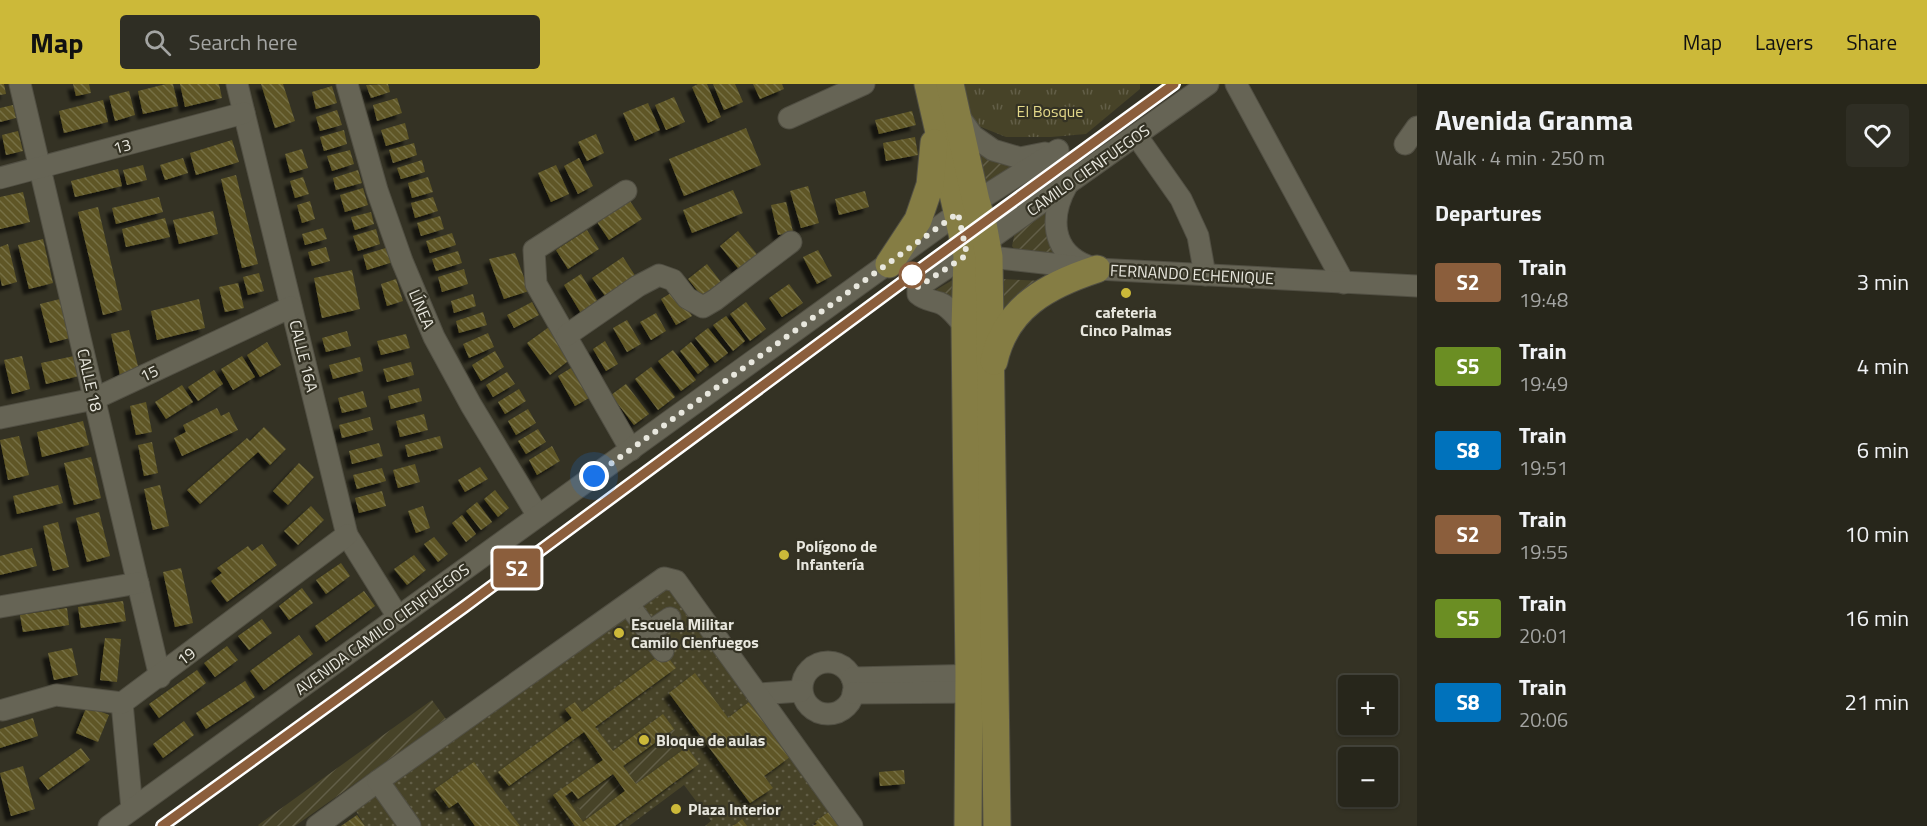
<!DOCTYPE html>
<meta charset="utf-8">
<style>
:root{--surface:#27261b;--page:#2f2e24;--text:#f1f3f6;--muted:#a4a5a3;--line:#43433a;--accent:#ccb939}
body{margin:0;font-family:"Titillium Web",sans-serif;background:var(--page);color:var(--text);height:100vh;display:flex;flex-direction:column;font-size:22px;white-space:nowrap}
*{box-sizing:border-box;margin:0}
p{font-size:20px;color:var(--muted)}
.icon{flex:none;width:33px;height:33px;fill:none;stroke:currentColor;stroke-width:2;stroke-linecap:round;stroke-linejoin:round}
.map{position:relative;flex:1;overflow:hidden}
.panel{display:flex;flex-direction:column;background:var(--surface);width:510px}
.panel>*{flex:none}
.badge{padding:0 12px;border-radius:4px;font-size:21px;line-height:39px}
.tools{position:absolute;left:1338px;top:591px;display:grid;gap:12px}
.tools a{display:grid;place-items:center;width:60px;height:60px;border-radius:6px;background:var(--surface);box-shadow:0 2px 4px #0004,0 0 0 2px var(--line);font-size:30px}
.you{position:absolute;width:30px;height:30px;margin:-15px;border:4px solid #fff;border-radius:50%;background:#1a73e8;box-shadow:0 0 0 9px #1a73e833}
.map>.badge{position:absolute;translate:-50% -50%;box-shadow:0 0 0 3px #fff}
h2{padding:0 18px;font-size:22px;line-height:54px}
.round{display:grid;place-items:center;flex:none;width:63px;height:63px;border-radius:6px;background:var(--page)}
.summary{display:flex;align-items:center;justify-content:space-between;height:102px;padding:0 18px}
h1{font-size:28px;font-weight:700;line-height:45px}
ul{padding:0;list-style:none}
li{display:flex;align-items:center;gap:18px;height:84px;padding:0 18px}
li div{flex:1}
li b{display:block;font-size:22px}
li em{font-style:normal}
li .badge{min-width:66px;font-weight:700;text-align:center}
header{display:flex;align-items:center;gap:36px;box-sizing:border-box;height:84px;padding:0 30px;background:var(--accent);color:#111}
header strong{font-size:28px}
nav{display:flex;gap:33px;margin-inline-start:auto;font-size:21px}
.search{width:420px;height:54px;background:var(--page);display:flex;align-items:center;gap:15px;box-sizing:border-box;padding:0 21px;border-radius:6px;color:var(--muted);font-size:22px}
main{display:flex;flex:1;min-height:0}
.map>svg:first-child{display:block}
</style>
<header>
<strong>Map</strong>
<div class="search"><svg class="icon" aria-label="search" viewBox="0 0 24 24"><circle cx="10" cy="10" r="6"/><path d="M15 15l6 6"/></svg>Search here</div>
<nav><a>Map</a><a>Layers</a><a>Share</a></nav>
</header>
<main>
<div class="map">
<svg width="1417" height="742" viewBox="0 0 1417 742">
<defs>
<pattern id="grass-dots" width="8" height="8" patternUnits="userSpaceOnUse" patternTransform="scale(1.5)"><rect width="8" height="8" fill="#474328"/><path d="M2 2h.1M6 6h.1" fill="none" stroke="#625e47" stroke-width="1.8" stroke-linecap="round"/></pattern>
<pattern id="park-tufts" width="24" height="20" patternUnits="userSpaceOnUse" patternTransform="scale(1.5)"><rect width="24" height="20" fill="#474328"/><path d="M3 7l-1-3M5 7V3M7 7l1-3M15 17l-1-3M17 17v-4M19 17l1-3" fill="none" stroke="#625e47"/></pattern>
<pattern id="garden-furrows" width="10" height="10" patternUnits="userSpaceOnUse" patternTransform="scale(1.5)"><rect width="10" height="10" fill="#474328"/><path d="M-1 1l2-2M0 10L10 0M9 11l2-2" fill="none" stroke="#625e47"/></pattern>
<pattern id="building-back-hatch" width="6" height="6" patternUnits="userSpaceOnUse" patternTransform="scale(1.5)"><rect width="6" height="6" fill="#5f5725"/><path d="M-1 5l2 2M0 0l6 6M5-1l2 2" fill="none" stroke="#766f44"/></pattern>
<filter id="shadow"><feDropShadow dx="-5.5" dy="5.5" stdDeviation="1.5" flood-color="#0009"/></filter>
</defs>
<rect width="100%" height="100%" fill="#343224"/>
<polygon fill="url(#grass-dots)" points="664,494 852,742 705,742 711,737 684,701 629,742 365,742 356,727 381,702"/>
<polygon fill="url(#park-tufts)" points="959,0 1140,0 1140,5 1086,50 1051,53 1006,53 971,39"/>
<g fill="url(#garden-furrows)">
<polygon points="977,64 1016,82 984,108"/>
<polygon points="1049,123 1064,176 1019,172 1012,162 1015,148"/>
<polygon points="956,194 958,225 934,207"/>
<polygon points="1000,195 1045,197 1001,236"/>
<polygon points="432,616 446,635 295,742 259,742 258,741"/>
<polygon points="674,645 687,663 636,700 623,682"/>
<polygon points="613,690 625,707 587,735 574,718"/>
</g>
<g fill="url(#building-back-hatch)" fill-rule="evenodd" filter="url(#shadow)">
<polygon points="0,0 4,0 6,10 0,11"/>
<polygon points="73,0 89,0 91,9 76,12"/>
<polygon points="166,0 173,0 178,22 143,30 138,7"/>
<polygon points="180,0 219,0 222,14 185,23"/>
<polygon points="261,0 283,0 295,37 275,44"/>
<polygon points="388,0 390,8 371,14 366,1"/>
<polygon points="698,0 707,0 721,33 708,39 692,3"/>
<polygon points="713,0 735,0 743,18 724,26"/>
<polygon points="753,0 782,0 784,5 760,15"/>
<polygon points="332,2 337,19 316,25 312,8"/>
<polygon points="129,7 135,31 115,37 109,12"/>
<polygon points="674,13 685,38 666,46 655,21"/>
<polygon points="397,14 402,29 377,37 373,21"/>
<polygon points="103,16 108,38 64,49 59,27"/>
<polygon points="648,19 660,46 635,57 623,29"/>
<polygon points="13,21 16,34 0,38 0,24"/>
<polygon points="337,26 342,41 320,47 316,33"/>
<polygon points="912,27 916,41 879,50 875,36"/>
<polygon points="405,39 409,55 386,62 381,46"/>
<polygon points="746,44 761,81 684,112 669,75"/>
<polygon points="344,46 347,60 324,67 320,53"/>
<polygon points="18,47 23,67 6,71 2,51"/>
<polygon points="596,50 604,69 587,77 578,58"/>
<polygon points="915,53 918,71 886,77 883,59"/>
<polygon points="232,56 239,78 196,91 190,69"/>
<polygon points="414,59 417,71 393,79 389,66"/>
<polygon points="302,65 308,84 290,89 285,70"/>
<polygon points="350,66 354,80 332,87 327,72"/>
<polygon points="183,74 188,89 165,96 160,81"/>
<polygon points="579,74 593,102 578,110 564,82"/>
<polygon points="422,76 425,88 401,95 397,84"/>
<polygon points="143,81 147,96 127,101 123,86"/>
<polygon points="556,81 569,110 551,118 538,89"/>
<polygon points="118,85 122,102 75,113 71,97"/>
<polygon points="358,86 362,99 336,106 333,94"/>
<polygon points="236,91 258,180 242,184 221,95"/>
<polygon points="303,93 309,110 295,114 290,97"/>
<polygon points="428,93 433,108 412,114 408,99"/>
<polygon points="808,102 819,139 801,144 790,107"/>
<polygon points="363,104 368,121 345,128 340,111"/>
<polygon points="733,106 743,129 692,149 683,126"/>
<polygon points="865,107 869,123 839,131 835,115"/>
<polygon points="23,108 30,138 0,145 0,113"/>
<polygon points="159,113 163,128 116,140 112,124"/>
<polygon points="433,113 438,127 415,134 411,119"/>
<polygon points="310,117 315,135 302,139 297,121"/>
<polygon points="630,117 642,135 609,156 597,138"/>
<polygon points="786,118 793,148 778,151 771,121"/>
<polygon points="98,123 122,226 103,231 78,128"/>
<polygon points="213,127 218,150 179,160 173,136"/>
<polygon points="371,128 374,140 355,146 351,133"/>
<polygon points="440,132 444,145 421,152 417,139"/>
<polygon points="165,134 170,153 126,163 122,145"/>
<polygon points="323,144 327,155 305,161 302,150"/>
<polygon points="376,145 380,160 358,167 353,152"/>
<polygon points="587,146 599,165 568,185 556,166"/>
<polygon points="738,147 760,174 742,189 720,162"/>
<polygon points="452,149 456,161 430,169 426,157"/>
<polygon points="43,155 53,199 29,205 18,161"/>
<polygon points="8,160 17,198 2,202 0,193 0,163"/>
<polygon points="326,163 330,177 312,182 308,168"/>
<polygon points="389,163 393,178 367,186 363,171"/>
<polygon points="818,166 832,192 817,200 803,173"/>
<polygon points="458,167 462,179 436,187 432,175"/>
<polygon points="515,169 529,207 504,215 489,175"/>
<polygon points="623,173 636,193 606,213 592,194"/>
<polygon points="707,180 724,202 705,216 688,195"/>
<polygon points="464,185 468,200 442,208 438,193"/>
<polygon points="352,186 360,225 322,234 314,194"/>
<polygon points="259,189 264,207 248,211 243,193"/>
<polygon points="581,190 599,220 582,231 564,201"/>
<polygon points="396,195 403,217 387,222 381,200"/>
<polygon points="238,199 244,224 225,228 219,203"/>
<polygon points="789,200 803,219 782,233 769,214"/>
<polygon points="676,206 692,232 676,241 661,215"/>
<polygon points="473,210 476,222 454,229 451,217"/>
<polygon points="60,215 70,254 50,259 40,220"/>
<polygon points="199,215 205,244 157,256 151,227"/>
<polygon points="532,218 539,231 514,244 507,231"/>
<polygon points="746,218 766,245 750,257 730,230"/>
<polygon points="483,228 487,241 459,249 456,237"/>
<polygon points="656,229 666,247 651,256 640,238"/>
<polygon points="726,232 745,257 733,267 713,241"/>
<polygon points="627,236 641,260 627,268 613,244"/>
<polygon points="549,243 572,274 550,291 527,259"/>
<polygon points="708,244 728,269 715,279 695,254"/>
<polygon points="129,246 139,286 120,291 111,250"/>
<polygon points="347,247 351,262 326,268 322,254"/>
<polygon points="488,249 494,263 469,274 463,260"/>
<polygon points="406,250 410,264 381,271 377,257"/>
<polygon points="605,257 618,280 606,287 593,265"/>
<polygon points="267,258 281,281 260,293 247,271"/>
<polygon points="691,258 709,281 698,290 680,267"/>
<polygon points="673,266 696,296 681,307 658,277"/>
<polygon points="495,267 504,283 481,297 472,281"/>
<polygon points="22,272 30,305 12,310 4,276"/>
<polygon points="74,272 79,292 46,300 41,279"/>
<polygon points="242,272 255,293 233,306 221,285"/>
<polygon points="360,273 363,287 333,295 329,281"/>
<polygon points="411,278 414,291 387,298 383,285"/>
<polygon points="651,283 675,313 658,326 635,295"/>
<polygon points="571,284 589,314 575,322 558,292"/>
<polygon points="214,286 223,300 198,317 188,303"/>
<polygon points="507,288 515,300 493,313 486,301"/>
<polygon points="626,300 649,330 634,341 611,311"/>
<polygon points="182,301 193,318 166,335 155,318"/>
<polygon points="419,304 422,317 391,325 388,312"/>
<polygon points="519,305 526,317 505,330 498,318"/>
<polygon points="363,307 367,323 342,329 338,314"/>
<polygon points="146,318 152,348 136,351 130,322"/>
<polygon points="217,324 221,332 229,328 238,346 182,372 174,354 186,348 183,341"/>
<polygon points="528,325 536,339 516,351 508,337"/>
<polygon points="424,330 428,346 400,353 396,337"/>
<polygon points="370,333 373,346 342,354 339,341"/>
<polygon points="83,337 89,361 42,373 37,348"/>
<polygon points="264,343 286,365 270,381 258,368 200,420 187,406 247,354 250,357"/>
<polygon points="538,345 546,358 526,370 518,357"/>
<polygon points="19,352 29,391 8,396 0,356"/>
<polygon points="440,352 443,364 408,373 405,361"/>
<polygon points="152,358 158,389 144,392 138,361"/>
<polygon points="379,359 383,372 352,380 349,367"/>
<polygon points="552,362 560,377 537,391 529,376"/>
<polygon points="91,373 101,414 74,421 64,379"/>
<polygon points="299,379 314,393 288,421 273,407"/>
<polygon points="415,380 420,398 398,404 393,386"/>
<polygon points="480,383 488,395 465,408 458,396"/>
<polygon points="382,384 386,397 357,405 353,391"/>
<polygon points="58,401 63,419 17,430 13,412"/>
<polygon points="160,401 169,442 153,446 144,405"/>
<polygon points="495,406 509,424 498,433 484,415"/>
<polygon points="382,407 386,422 359,429 355,414"/>
<polygon points="477,418 492,438 481,446 466,427"/>
<polygon points="311,422 324,436 298,461 284,447"/>
<polygon points="423,422 430,444 416,449 408,427"/>
<polygon points="99,428 110,472 87,478 76,434"/>
<polygon points="462,431 476,450 466,458 452,439"/>
<polygon points="58,438 69,483 53,487 43,442"/>
<polygon points="434,453 448,470 438,478 424,460"/>
<polygon points="262,460 277,481 227,518 211,497 222,489 217,484 248,462 252,467"/>
<polygon points="32,464 37,482 0,491 0,472"/>
<polygon points="414,471 426,486 407,501 394,485"/>
<polygon points="341,479 350,492 326,510 316,496"/>
<polygon points="181,484 193,539 175,543 163,488"/>
<polygon points="302,504 313,519 289,536 279,522"/>
<polygon points="364,507 375,522 326,558 315,542"/>
<polygon points="123,517 126,537 81,544 78,523"/>
<polygon points="67,524 69,541 23,548 20,531"/>
<polygon points="262,535 272,549 249,566 238,552"/>
<polygon points="299,551 313,570 264,606 250,587"/>
<polygon points="105,554 121,555 117,598 100,596"/>
<polygon points="227,562 238,576 215,593 204,579"/>
<polygon points="72,564 78,591 54,596 48,569"/>
<path d="M664,568L676,584L595,643L613,667L663,630L674,645L623,682L636,700L687,663L699,680L615,742H575L553,711L603,676L584,648L509,702L498,688L572,634L565,625L575,618L582,628ZM613,690L625,707L583,738L565,712L572,707L578,715Z"/>
<polygon points="197,586 206,599 159,634 149,620"/>
<polygon points="695,589 728,634 749,618 790,673 764,692 773,704 750,719 669,609"/>
<polygon points="245,597 255,613 206,645 196,629"/>
<polygon points="87,622 109,631 98,658 76,649"/>
<polygon points="33,634 38,652 0,664 0,645"/>
<polygon points="184,637 194,651 163,674 153,660"/>
<polygon points="81,664 90,676 48,706 39,694"/>
<polygon points="474,678 498,712 520,742 475,742 458,718 449,724 435,705"/>
<polygon points="23,682 35,725 11,732 0,689"/>
<polygon points="904,686 905,700 880,702 879,688"/>
<polygon points="830,727 841,742 813,742 817,740 815,738"/>
<polygon points="357,731 365,742 341,742"/>
<polygon points="742,735 747,742 732,742 736,740"/>
</g>
<g fill="none" stroke-linecap="round" stroke-linejoin="round">
<g stroke="#514f43" stroke-width="23">
<g id="minor">
<polyline points="20,0 160,593"/>
<polyline points="237,0 347,451 398,533"/>
<polyline points="347,0 377,106 402,177 434,253 471,321 538,432"/>
<polyline points="1236,0 1344,199"/>
<polyline points="958,31 973,52 993,66 1020,74 1045,69"/>
<polyline points="789,34 864,0"/>
<polyline points="1136,51 1181,115 1198,152 1205,191"/>
<polyline points="1405,60 1417,43"/>
<polyline points="0,94 244,29"/>
<path d="M1067,101C1050,131 1050,168 1088,182"/>
<polyline points="626,107 534,166 536,200 631,366"/>
<polyline points="973,171 1097,185 1417,202"/>
<path d="M965,243C958,234 950,223 940,219C931,216 925,216 918,210V203L987,157L1208,0"/>
<polyline points="567,251 638,202 659,191 673,196 687,214 703,223 715,216 791,158"/>
<polyline points="0,334 94,315 291,223"/>
<polyline points="628,520 663,567"/>
<polyline points="0,523 138,499"/>
<polyline points="649,548 670,534"/>
<circle cx="828" cy="604" r="26"/>
<polyline points="852,594 983,591"/>
<polyline points="853,609 982,608"/>
<polyline points="757,610 801,607"/>
<polyline points="122,619 132,725"/>
<polyline points="3,626 56,611 122,619 347,451"/>
<polyline points="109,742 958,129 1058,66"/>
<polyline points="317,742 378,697"/>
<polyline points="410,742 378,697 664,494 676,497 852,742"/>
</g>
</g>
<g stroke="#514f43" stroke-width="29">
<g id="major">
<polyline points="928,0 967,171 965,243 969,591 968,742"/>
<polyline points="950,0 976,117 983,140 989,173 997,742"/>
<polyline points="889,180 918,136 930,101 934,59"/>
<path d="M994,277C1006,223 1048,201 1097,185"/>
</g>
</g>
<use href="#minor" stroke="#666455" stroke-width="21"/>
<use href="#major" stroke="#857d44" stroke-width="27"/>
<g stroke="#c4c2b8" stroke-width="7">
<polyline id="rail" points="162,742 464,523 912,191 1174,0"/>
</g>
<use href="#rail" stroke="#343224" stroke-width="4.5" stroke-dasharray="14" stroke-linecap="butt"/>
</g>
<g fill="none" stroke-linecap="round" stroke-linejoin="round">
<g stroke="#fff" stroke-width="14">
<polyline id="line" points="162,742 464,523 912,191 1174,0"/>
</g>
<use href="#line" stroke="#8b5e3c" stroke-width="9"/>
<polyline stroke="#e8e7de" stroke-width="6" stroke-dasharray="0 10.8" points="594,392 958,129 967,171 918,203 912,191"/>
</g>
<circle fill="#fff" stroke="#8b5e3c" stroke-width="3" cx="912" cy="191" r="12"/>
<g fill="#ccb939" stroke="#343224" stroke-width="2">
<circle cx="1126" cy="209" r="6"/>
<circle cx="784" cy="471" r="6"/>
<circle cx="619" cy="549" r="6"/>
<circle cx="644" cy="656" r="6"/>
<circle cx="676" cy="725" r="6"/>
</g>
<g text-anchor="middle" dominant-baseline="central" stroke-width="4.5" stroke-linejoin="round" paint-order="stroke">
<g font-size="16" fill="#e4d98a" stroke="#343224">
<text x="1050" y="27">El Bosque</text>
</g>
<g font-size="16" fill="#e8e7de" stroke="#343224">
<text transform="translate(122 62) rotate(-15)">13</text>
<text transform="translate(1088 86) rotate(-35)">CAMILO CIENFUEGOS</text>
<text transform="translate(1192 190) rotate(3)">FERNANDO ECHENIQUE</text>
<text transform="translate(422 225) rotate(67)">LÍNEA</text>
<text transform="translate(304 272) rotate(76)">CALLE 16A</text>
<text transform="translate(149 289) rotate(-25)">15</text>
<text transform="translate(90 296) rotate(77)">CALLE 18</text>
<text transform="translate(382 545) rotate(-36)">AVENIDA CAMILO CIENFUEGOS</text>
<text transform="translate(186 572) rotate(-37)">19</text>
</g>
<g font-size="16" font-weight="bold" fill="#e8e7de" stroke="#343224" text-anchor="start">
<text x="1126" y="228" text-anchor="middle">cafeteria<tspan x="1126" dy="18">Cinco Palmas</tspan></text>
<text x="796" y="462">Polígono de<tspan x="796" dy="18">Infantería</tspan></text>
<text x="631" y="540">Escuela Militar<tspan x="631" dy="18">Camilo Cienfuegos</tspan></text>
<text x="656" y="656">Bloque de aulas</text>
<text x="688" y="725">Plaza Interior</text>
</g>
</g>
</svg>
<div class="tools">
<a>+</a>
<a>−</a>
</div>
<div class="you" style="left:594px;top:392px"></div>
<b class="badge" style="left:517px;top:484px;background:#8b5e3c;color:#fff">S2</b>
</div>
<section class="panel">
<div class="summary"><div><h1>Avenida Granma</h1><p>Walk · 4 min · 250 m</p></div><a class="round"><svg class="icon" aria-label="heart" viewBox="0 0 24 24"><path d="M12 20l-8-8c-3-5 5-10 8-4 3-6 11-1 8 4z"/></svg></a></div>
<h2>Departures</h2>
<ul>
<li><span class="badge" style="background:#8b5e3c;color:#fff">S2</span><div><b>Train</b><p>19:48</p></div><em>3 min</em></li>
<li><span class="badge" style="background:#6b8e23;color:#fff">S5</span><div><b>Train</b><p>19:49</p></div><em>4 min</em></li>
<li><span class="badge" style="background:#0072bc;color:#fff">S8</span><div><b>Train</b><p>19:51</p></div><em>6 min</em></li>
<li><span class="badge" style="background:#8b5e3c;color:#fff">S2</span><div><b>Train</b><p>19:55</p></div><em>10 min</em></li>
<li><span class="badge" style="background:#6b8e23;color:#fff">S5</span><div><b>Train</b><p>20:01</p></div><em>16 min</em></li>
<li><span class="badge" style="background:#0072bc;color:#fff">S8</span><div><b>Train</b><p>20:06</p></div><em>21 min</em></li>
</ul>
</section>
</main>
